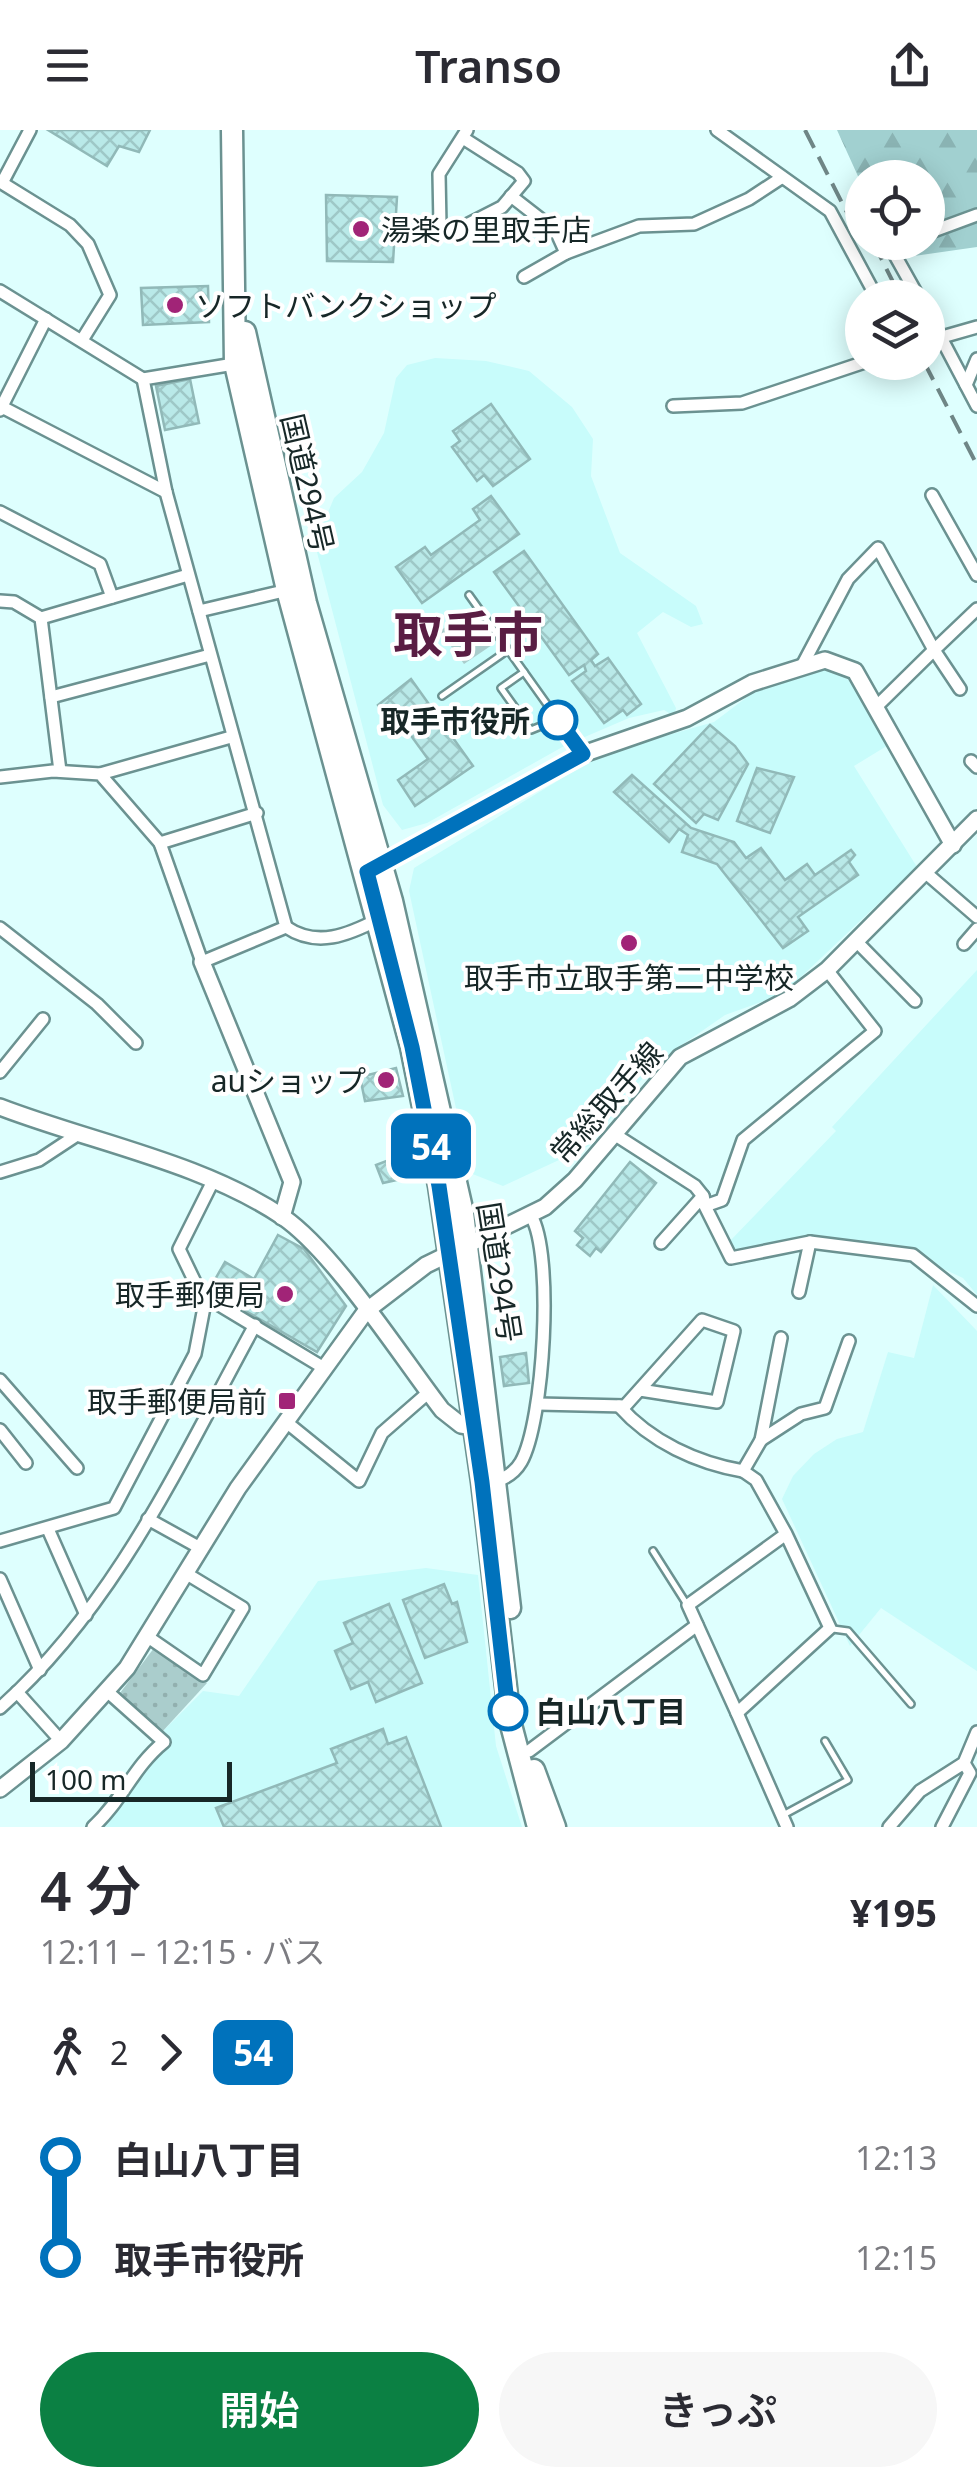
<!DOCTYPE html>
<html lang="ja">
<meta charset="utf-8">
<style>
:root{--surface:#fff;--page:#f7f7f7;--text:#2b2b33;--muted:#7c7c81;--accent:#0b8043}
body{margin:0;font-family:"Noto Sans","Noto Sans JP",sans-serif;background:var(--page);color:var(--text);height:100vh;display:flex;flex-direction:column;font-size:38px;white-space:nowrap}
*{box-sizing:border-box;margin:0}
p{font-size:32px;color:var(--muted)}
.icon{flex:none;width:55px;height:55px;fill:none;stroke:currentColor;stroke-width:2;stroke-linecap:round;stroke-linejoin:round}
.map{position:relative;height:1697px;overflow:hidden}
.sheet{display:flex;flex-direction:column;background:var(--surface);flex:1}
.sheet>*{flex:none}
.badge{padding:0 20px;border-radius:15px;font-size:35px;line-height:65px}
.controls{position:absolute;left:845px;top:30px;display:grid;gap:20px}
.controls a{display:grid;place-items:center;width:100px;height:100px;border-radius:50%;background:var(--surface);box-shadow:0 5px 25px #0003;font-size:50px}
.scale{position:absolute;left:30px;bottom:25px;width:202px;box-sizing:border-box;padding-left:10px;border:5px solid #172727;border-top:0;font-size:28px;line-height:35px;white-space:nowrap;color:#172727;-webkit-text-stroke:8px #fff;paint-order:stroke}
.map>.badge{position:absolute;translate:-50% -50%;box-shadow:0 0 0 5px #fff}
.legs{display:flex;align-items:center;gap:15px;height:110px;padding:0 40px;font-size:32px}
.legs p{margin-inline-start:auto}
.head{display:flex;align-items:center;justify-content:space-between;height:170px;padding:0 40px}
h1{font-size:55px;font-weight:600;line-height:75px}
.action{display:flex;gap:20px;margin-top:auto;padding:20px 40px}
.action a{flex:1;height:115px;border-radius:60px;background:var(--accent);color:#fff;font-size:40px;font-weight:600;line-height:115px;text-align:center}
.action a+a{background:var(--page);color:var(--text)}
ul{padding:0 40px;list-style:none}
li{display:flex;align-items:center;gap:35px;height:100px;font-size:38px}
li i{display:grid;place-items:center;width:15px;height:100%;margin:0 12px;background:currentColor}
li i::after{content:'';width:25px;height:25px;margin:-12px;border:8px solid;border-radius:50%;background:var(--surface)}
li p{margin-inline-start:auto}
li:first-child i{background:linear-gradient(#0000 50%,currentColor 0)}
li:last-child i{background:linear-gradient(currentColor 50%,#0000 0)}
header{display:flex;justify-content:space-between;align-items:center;height:130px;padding:0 40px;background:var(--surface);font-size:45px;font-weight:600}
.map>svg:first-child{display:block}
</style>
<header><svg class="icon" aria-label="menu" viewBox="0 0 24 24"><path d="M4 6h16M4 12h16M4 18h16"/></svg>Transo<svg class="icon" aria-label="share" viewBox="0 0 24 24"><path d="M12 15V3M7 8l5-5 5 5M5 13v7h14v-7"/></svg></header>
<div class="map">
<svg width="977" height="1697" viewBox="0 0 977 1697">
<defs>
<pattern id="forest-firs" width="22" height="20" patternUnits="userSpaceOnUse" patternTransform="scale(2.5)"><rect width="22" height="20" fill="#a1d0d0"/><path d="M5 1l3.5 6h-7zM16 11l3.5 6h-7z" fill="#8ab3b3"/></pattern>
<pattern id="park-dots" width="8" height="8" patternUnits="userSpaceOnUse" patternTransform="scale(2.5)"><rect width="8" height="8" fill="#aacdcc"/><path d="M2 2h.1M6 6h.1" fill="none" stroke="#92b0af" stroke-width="1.8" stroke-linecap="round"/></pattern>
<pattern id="building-cross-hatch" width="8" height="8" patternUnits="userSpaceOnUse" patternTransform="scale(2.5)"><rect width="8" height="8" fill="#b9e9e8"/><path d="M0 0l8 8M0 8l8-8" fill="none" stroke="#9ec8c7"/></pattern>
</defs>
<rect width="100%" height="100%" fill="#defffe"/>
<g fill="#c8fcfb">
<polygon points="435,228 486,231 529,241 572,277 593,309 591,346 620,423 696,476 703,494 691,497 663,482 637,503 676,578 674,586 664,580 629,588 566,615 427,693 402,700 383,675 313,407 319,404 334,368 362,342 384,303 396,248 407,235"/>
<polygon points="824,538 856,553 890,614 854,636 917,737 783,864 725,885 669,924 640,951 589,1016 503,1056 470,1043 409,761 414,738 602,624 714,592 759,558"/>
<polygon points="977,840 977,1165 963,1148 894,1116 823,1109 733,1122 728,1113 836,1001 832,997"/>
<polygon points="933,1155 977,1201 977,1541 881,1478 850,1516 782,1369 793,1346 814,1324 837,1309 863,1302 888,1222 914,1228"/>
<polygon points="426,1438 478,1445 496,1616 522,1697 97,1697 123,1675 130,1653 169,1611 160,1604 203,1561 239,1566 318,1451"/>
</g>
<polygon fill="#aacdcc" points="468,481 492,515 464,534 440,501"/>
<polygon fill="url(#forest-firs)" points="837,0 977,0 977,117 907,127 898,113 928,112 928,48 862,48 862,55"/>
<polygon fill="url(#park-dots)" points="154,1518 207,1553 162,1602 120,1563"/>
<g fill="url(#building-cross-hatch)" stroke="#91b9b8" stroke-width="2.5">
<polygon points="48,0 150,0 139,22 119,16 107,36"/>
<polygon points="326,65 397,67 393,132 327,131"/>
<polygon points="208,156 209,192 143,195 141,158"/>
<polygon points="190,249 199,293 165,300 156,256"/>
<polygon points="491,274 530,329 493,356 484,345 477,351 452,317 460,311 453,301"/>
<polygon points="491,366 519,404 422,473 396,437 425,417 431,425 480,390 473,379"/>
<polygon points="524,421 598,524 591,530 595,536 608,528 641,574 627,585 623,580 604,593 572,551 586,541 584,535 569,545 494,442"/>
<polygon points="411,549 473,636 415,676 398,650 428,629 404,596 396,603 378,575"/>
<polygon points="710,595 735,616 748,634 718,690 704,684 696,693 654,654"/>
<polygon points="757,638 794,647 770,703 737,691"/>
<polygon points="632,645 691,698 734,712 746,728 761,718 785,750 807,734 815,745 851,720 855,725 849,732 858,745 798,787 808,801 783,818 717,734 682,722 688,705 679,699 669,712 614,662"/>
<polygon points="396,938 403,966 365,971 360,947"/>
<polygon points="402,1025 410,1047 383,1053 376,1035"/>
<polygon points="630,1032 656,1053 601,1122 596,1118 590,1126 577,1115 583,1108 575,1101"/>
<polygon points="278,1105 304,1119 346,1176 317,1222 209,1160 225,1132 254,1149"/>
<polygon points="526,1223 529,1253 504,1256 500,1227"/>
<polygon points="444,1454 452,1474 457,1472 467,1512 425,1528 403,1470"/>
<polygon points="389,1474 422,1553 376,1572 368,1552 351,1559 335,1521 353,1513 344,1493"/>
<polygon points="383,1599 388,1614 406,1607 441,1697 224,1697 216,1678 337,1633 331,1619"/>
</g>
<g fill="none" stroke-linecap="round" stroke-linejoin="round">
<g stroke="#6b9291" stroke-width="10">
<g id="lane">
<polyline points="469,465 581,622"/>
<polyline points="524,542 501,558 531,600 558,589"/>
<polyline points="442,566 508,520"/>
<polyline points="653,1421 686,1473"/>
<polyline points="833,1499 848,1501 911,1574"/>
<polyline points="785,1684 848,1650 825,1611"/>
</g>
</g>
<g stroke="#6b9291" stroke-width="16">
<g id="street">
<polyline points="30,0 2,53 70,95 88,114 110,165 82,210"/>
<polyline points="717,0 830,81 877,168"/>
<polyline points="463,8 518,43 524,51 502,77 453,102 440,96 439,44 467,0"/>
<polyline points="511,66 556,101 566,123 524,147"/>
<polyline points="928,103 977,85"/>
<polyline points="904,112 891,118 919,168"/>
<polyline points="566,123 639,96 694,94 749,69 781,48"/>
<polyline points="0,161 143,249"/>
<polyline points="928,183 977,276"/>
<polyline points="928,211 977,197"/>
<polyline points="966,255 977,229"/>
<polyline points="673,276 742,273 865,232"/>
<polyline points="2,277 166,362"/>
<polyline points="0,280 46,189"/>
<polyline points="932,365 977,445"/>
<polyline points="0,382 100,434 112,467"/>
<polyline points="0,471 14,472 41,488 60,641"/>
<polyline points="199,481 288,460"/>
<polyline points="41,488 188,445"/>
<polyline points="803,534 848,449 878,418 934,520 876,577"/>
<polyline points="960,559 934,520 977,479"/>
<polyline points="51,567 210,525"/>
<polyline points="971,631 977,637"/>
<polyline points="100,644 231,607"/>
<polyline points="0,647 53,641 100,644 160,713 202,832 286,797 166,362 143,249 240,233"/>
<polyline points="160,713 257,683"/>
<polyline points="926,743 977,787"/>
<path d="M286,797C317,818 348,805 379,789"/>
<polyline points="0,798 97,874 136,913"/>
<polyline points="857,812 915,871"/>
<polyline points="964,814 977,799"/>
<polyline points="827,840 875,901 743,1010 722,1070 705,1076 731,1128 810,1112 913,1125 977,1176"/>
<polyline points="0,942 43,889"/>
<polyline points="614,1004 695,1056 703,1066"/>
<polyline points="0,1042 39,1030 80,1003"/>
<polyline points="661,1113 703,1066 705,1074"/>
<polyline points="799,1162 810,1112"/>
<polyline points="205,1173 179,1119 212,1053"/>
<polyline points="0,1250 77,1338"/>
<polyline points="538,1274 625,1276 702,1190 734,1201 717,1272 640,1260"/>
<path d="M619,1276C651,1312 697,1333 743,1341L761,1310L781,1208"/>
<polyline points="285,1291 359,1351 382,1303 429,1262"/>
<polyline points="0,1300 26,1333"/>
<polyline points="761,1310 801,1284 825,1278 849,1211"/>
<polyline points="743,1341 756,1350 786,1404 688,1475 737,1583 830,1498 786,1404"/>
<path d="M490,1353C503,1350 514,1344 521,1332C544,1292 554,1123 531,1086"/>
<polyline points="148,1389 202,1419"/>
<polyline points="48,1399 86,1485"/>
<polyline points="0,1411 114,1378 195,1224 206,1167 324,1238"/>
<polyline points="0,1449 40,1540"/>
<polyline points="148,1507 203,1545 243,1478 187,1444"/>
<polyline points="17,1562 61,1611"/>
<path d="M0,1578C117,1474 181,1330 255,1195"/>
<polyline points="737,1583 787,1697"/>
<polyline points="529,1621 697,1495"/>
<path d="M93,1697C122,1671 133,1637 164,1612L108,1562"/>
<polyline points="889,1697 920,1661 964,1633 977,1602"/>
<polyline points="942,1697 970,1643 964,1633"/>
</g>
</g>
<g stroke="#6b9291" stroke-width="20">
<g id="secondary">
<polyline points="374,738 583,624 687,588 752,553 825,530 855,541 953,715"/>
<polyline points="202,832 292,1052 282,1087"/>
<path d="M0,977C91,1012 201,1032 283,1087C335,1123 401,1227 442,1280L461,1295L474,1297"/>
<polyline points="0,1659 61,1611 127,1538 238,1358 366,1181 426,1135 545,1077 575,1050 680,927 789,869 827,840 977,689"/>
</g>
</g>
<g stroke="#6b9291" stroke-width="25">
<g id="highway">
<polyline points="232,0 235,234 287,460 411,917 439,1056 482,1352 510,1591 538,1697"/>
<polyline points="245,202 306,473 392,771 463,1083 510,1478"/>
<polyline points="534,1640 555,1697"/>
</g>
</g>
<use href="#lane" stroke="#fff" stroke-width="5"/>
<use href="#street" stroke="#fff" stroke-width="11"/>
<use href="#secondary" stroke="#fff" stroke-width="15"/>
<use href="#highway" stroke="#fff" stroke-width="20"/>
<g stroke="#6f8686" stroke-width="4" stroke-dasharray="20 10" stroke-linecap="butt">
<polyline points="805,0 862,112"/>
<polyline points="873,112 901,168"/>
<polyline points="924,232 977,335"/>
</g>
</g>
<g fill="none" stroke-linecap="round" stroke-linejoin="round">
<g stroke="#fff" stroke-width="22">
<polyline id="line-1" points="508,1581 482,1352 439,1056 412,917 367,742 583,624 558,590"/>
</g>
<use href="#line-1" stroke="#0072bc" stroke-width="15"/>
</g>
<g fill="#a12477" stroke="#fff" stroke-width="4">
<circle cx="361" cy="99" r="10"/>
<circle cx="175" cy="175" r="10"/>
<circle cx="629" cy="813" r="10"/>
<circle cx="386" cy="950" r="10"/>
<circle cx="285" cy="1164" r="10"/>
<rect x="277" y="1261" width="20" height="20" rx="5"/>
</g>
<g fill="#fff" stroke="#0072bc" stroke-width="5">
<circle cx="558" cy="590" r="18"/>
<circle cx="508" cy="1581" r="18"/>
</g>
<g text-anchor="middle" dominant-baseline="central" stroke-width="8" stroke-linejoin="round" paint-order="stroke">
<g font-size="30" fill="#172727" stroke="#fff" text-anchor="end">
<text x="381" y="99" text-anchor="start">湯楽の里取手店</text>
<text x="195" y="175" text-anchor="start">ソフトバンクショップ</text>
<text x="629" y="847" text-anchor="middle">取手市立取手第二中学校</text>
<text x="366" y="950">auショップ</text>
<text x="265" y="1164">取手郵便局</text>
<text x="267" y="1271">取手郵便局前</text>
</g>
<g font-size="30" fill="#172727" stroke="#fff">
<text transform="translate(308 353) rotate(77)">国道294号</text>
<text transform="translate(606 972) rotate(-48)">常総取手線</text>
<text transform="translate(500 1142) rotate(81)">国道294号</text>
</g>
<g font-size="30" font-weight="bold" fill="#172727" stroke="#fff" text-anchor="end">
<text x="530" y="590">取手市役所</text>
<text x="536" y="1581" text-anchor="start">白山八丁目</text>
</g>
<g font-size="50" font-weight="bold" fill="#591d43" stroke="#fff">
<text x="468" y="504">取手市</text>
</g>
</g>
</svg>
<div class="controls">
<a><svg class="icon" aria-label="locate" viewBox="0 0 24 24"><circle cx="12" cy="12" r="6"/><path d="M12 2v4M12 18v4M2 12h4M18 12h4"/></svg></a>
<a><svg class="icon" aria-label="layers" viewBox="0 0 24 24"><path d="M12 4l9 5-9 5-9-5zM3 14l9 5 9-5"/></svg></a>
</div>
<div class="scale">100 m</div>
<b class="badge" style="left:431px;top:1016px;background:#0072bc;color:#fff">54</b>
</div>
<section class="sheet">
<div class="head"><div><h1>4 分</h1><p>12:11 – 12:15 · バス</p></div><b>¥195</b></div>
<div class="legs"><svg class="icon" aria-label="walk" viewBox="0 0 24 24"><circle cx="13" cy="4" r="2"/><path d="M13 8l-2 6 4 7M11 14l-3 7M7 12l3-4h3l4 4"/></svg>2<svg class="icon" aria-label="forward" viewBox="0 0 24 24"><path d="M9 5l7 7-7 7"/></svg><b class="badge" style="background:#0072bc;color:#fff">54</b></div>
<ul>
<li><i style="color:#0072bc"></i><b>白山八丁目</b><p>12:13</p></li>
<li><i style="color:#0072bc"></i><b>取手市役所</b><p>12:15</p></li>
</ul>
<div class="action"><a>開始</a><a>きっぷ</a></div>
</section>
